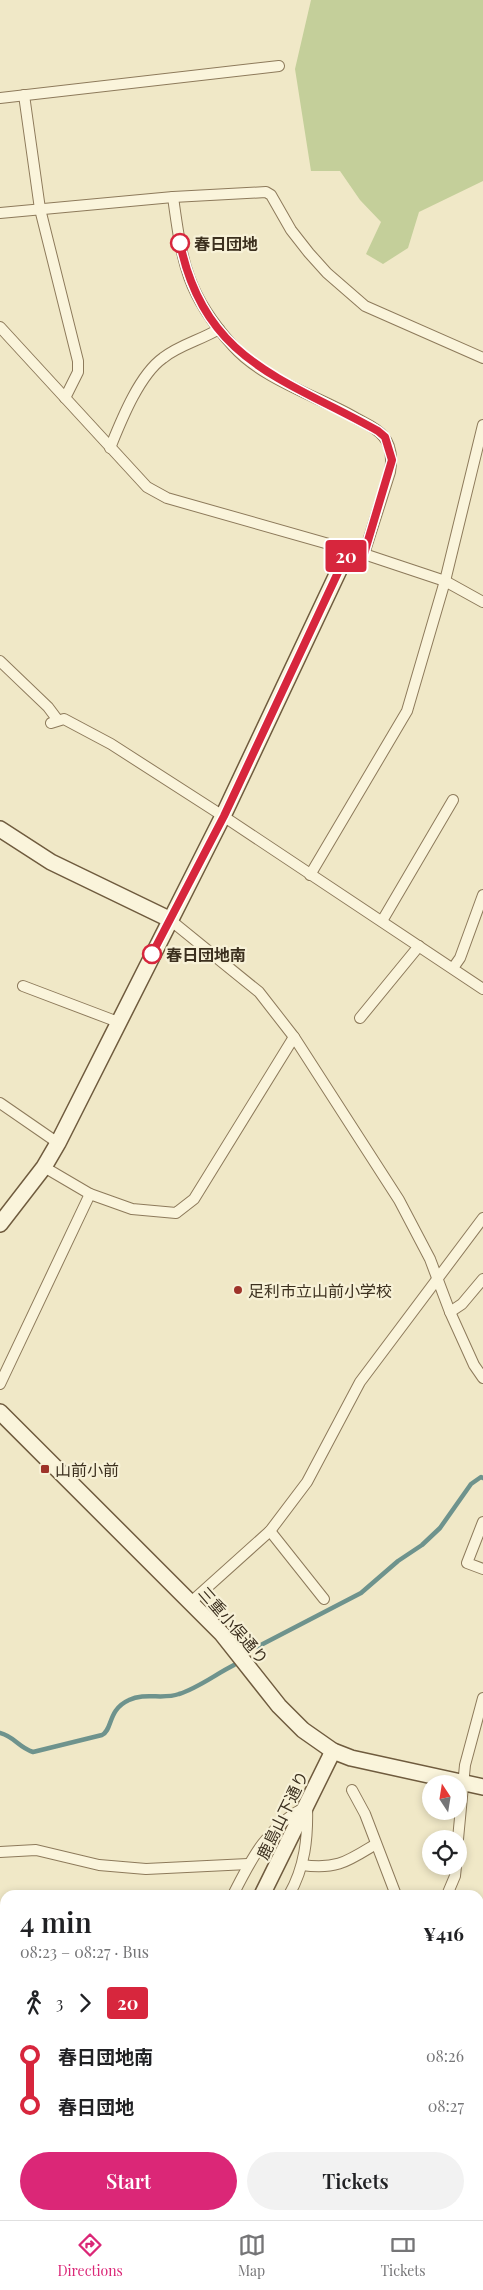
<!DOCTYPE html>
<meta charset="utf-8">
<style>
:root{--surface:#fff;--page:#f2f2f2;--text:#202124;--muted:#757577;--line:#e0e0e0;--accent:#db2777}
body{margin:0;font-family:"Playfair Display","Noto Sans JP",serif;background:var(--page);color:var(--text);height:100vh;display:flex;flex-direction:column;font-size:19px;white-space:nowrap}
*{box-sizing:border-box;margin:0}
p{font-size:16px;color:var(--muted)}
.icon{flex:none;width:28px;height:28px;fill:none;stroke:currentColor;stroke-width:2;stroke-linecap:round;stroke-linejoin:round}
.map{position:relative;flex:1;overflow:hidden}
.drawer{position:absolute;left:0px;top:1890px;width:484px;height:330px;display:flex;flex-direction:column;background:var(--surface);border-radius:15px 15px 0 0;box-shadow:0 2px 8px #0003}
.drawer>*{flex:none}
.badge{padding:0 10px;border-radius:4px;font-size:18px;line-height:32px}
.needle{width:32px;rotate:348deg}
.fabs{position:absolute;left:422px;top:1775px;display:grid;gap:10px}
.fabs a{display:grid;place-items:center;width:45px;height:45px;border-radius:50%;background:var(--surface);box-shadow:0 2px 8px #0003;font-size:25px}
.map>.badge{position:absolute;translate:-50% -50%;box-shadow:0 0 0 2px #fff}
.legs{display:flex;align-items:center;gap:8px;height:55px;padding:0 20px;font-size:16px}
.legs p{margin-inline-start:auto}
.head{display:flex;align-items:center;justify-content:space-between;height:85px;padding:0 20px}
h1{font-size:28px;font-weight:600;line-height:38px}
.cta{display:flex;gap:10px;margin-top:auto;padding:10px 20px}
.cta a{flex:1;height:58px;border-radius:30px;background:var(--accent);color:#fff;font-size:20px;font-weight:600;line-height:58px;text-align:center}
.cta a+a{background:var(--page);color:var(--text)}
ul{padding:0 20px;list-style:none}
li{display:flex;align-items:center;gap:18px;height:50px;font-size:19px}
li i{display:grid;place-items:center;width:8px;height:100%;margin:0 6px;background:currentColor}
li i::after{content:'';width:12px;height:12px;margin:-6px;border:4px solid;border-radius:50%;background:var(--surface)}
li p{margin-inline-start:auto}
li:first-child i{background:linear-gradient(#0000 50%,currentColor 0)}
li:last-child i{background:linear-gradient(currentColor 50%,#0000 0)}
.tab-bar{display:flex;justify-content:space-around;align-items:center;height:70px;border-top:1px solid var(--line);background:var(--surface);font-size:14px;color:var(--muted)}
.tab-bar a{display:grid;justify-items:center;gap:2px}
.tab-bar .current{color:var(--accent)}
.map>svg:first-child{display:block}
</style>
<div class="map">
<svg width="483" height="2220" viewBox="0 0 483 2220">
<rect width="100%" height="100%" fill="#f0e8c7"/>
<polygon fill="#c4cf9a" points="311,0 483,0 483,181 419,212 408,248 383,264 366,254 381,222 360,200 340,171 311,171 295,69"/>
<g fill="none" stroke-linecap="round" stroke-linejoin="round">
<g stroke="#6e938d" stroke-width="4.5">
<polyline points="257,1647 361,1593 398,1561 422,1545 440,1528 471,1484 481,1477 483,1478"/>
<path d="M0,1733C15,1737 18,1747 33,1752L102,1735C113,1730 107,1710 129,1700C145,1692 163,1700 179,1694C198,1688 216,1674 234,1665"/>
<polyline points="0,2026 5,2028"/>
<polyline points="479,2113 483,2115"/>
</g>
<g stroke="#8d7a5b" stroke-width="12">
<g id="street">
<polyline points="24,95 40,209 78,361 78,372 65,398"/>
<polyline points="0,98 279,66"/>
<path d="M173,197C182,263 187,295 233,346C262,379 317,396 354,417C364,423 376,427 383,436C392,446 392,460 390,472L364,554"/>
<polyline points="0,213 173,197 266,192 271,195 291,230 309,253 327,273 365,306 483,358"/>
<polyline points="0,327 147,487 167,498 364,554 445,581 483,602"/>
<path d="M110,448C121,421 139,375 163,358C179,345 201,340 219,329"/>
<polyline points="0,661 48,707 57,719"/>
<polyline points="51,723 64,719 111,744 223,816 483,989"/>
<polyline points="310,875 407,711 445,581 483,425"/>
<polyline points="169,919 259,992 294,1037 399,1200 430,1259 450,1312 474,1365 483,1378"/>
<polyline points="382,921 453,800"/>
<polyline points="453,968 460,958 483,895"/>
<polyline points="23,986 118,1022"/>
<polyline points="360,1018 419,946"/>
<polyline points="0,1103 58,1143"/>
<polyline points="44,1167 90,1194 132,1209 176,1213 194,1199 294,1037"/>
<polyline points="450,1312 462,1304 483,1279"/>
<polyline points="0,1384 90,1194"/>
<polyline points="483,1522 467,1563 483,1569"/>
<polyline points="270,1531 324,1599"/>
<polyline points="191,1602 270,1531 307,1482 360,1382 483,1218"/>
<polyline points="352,1790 365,1814 396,1895"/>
<polyline points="458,1839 465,1765 483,1698"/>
<polyline points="0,1852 36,1850 99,1865 146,1869 248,1864"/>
<path d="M302,1865C337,1870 348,1861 376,1844"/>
<path d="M233,1895C252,1857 268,1826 307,1806C308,1838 305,1867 289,1895"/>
<polyline points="447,1895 455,1876 456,1866"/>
<polyline points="479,2057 483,2060"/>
<polyline points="0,2086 5,2081"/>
<polyline points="0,2201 5,2203"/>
<polyline points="33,2215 45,2220"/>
<polyline points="402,2220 403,2215"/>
</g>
</g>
<g stroke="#6f5b3e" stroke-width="18">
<g id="secondary">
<polyline points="0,829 51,862 169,919"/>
<polyline points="0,1224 44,1167 58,1143 223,816 349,549"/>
<polyline points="0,1412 222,1634 279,1706 303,1730 333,1751 351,1758 483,1787"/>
<polyline points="262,1895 333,1751"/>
<polyline points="92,2220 93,2215"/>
<polyline points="124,2220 126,2215"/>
<polyline points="149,2220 151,2215"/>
</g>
</g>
<g stroke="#5b482f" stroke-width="19">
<g id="primary">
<polyline points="0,2046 5,2049"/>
<polyline points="269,2215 277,2220"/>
</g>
</g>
<use href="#street" stroke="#faf4db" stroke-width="10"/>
<use href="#secondary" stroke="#faf4db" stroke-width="15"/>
<use href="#primary" stroke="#f3e19f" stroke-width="16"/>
<g stroke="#3c301f" stroke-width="4" stroke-dasharray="9 9" stroke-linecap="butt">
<polyline points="0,1972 5,1975"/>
<polyline points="430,2215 439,2220"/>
<polyline points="450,2215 461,2220"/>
</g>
</g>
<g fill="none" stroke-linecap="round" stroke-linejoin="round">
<g stroke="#fff" stroke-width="11">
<path id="line-1" d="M152,954L224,816L349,549L364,554L392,460L385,437L378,431C286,379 204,362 180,243"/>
</g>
<use href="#line-1" stroke="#d7263d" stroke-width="8"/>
</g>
<g fill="#fff" stroke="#d7263d" stroke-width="2.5">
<circle cx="180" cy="243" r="9"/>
<circle cx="152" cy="954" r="9"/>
</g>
<g fill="#9e3329" stroke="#f7f1d7" stroke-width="2">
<circle cx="238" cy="1290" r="5"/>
<rect x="40" y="1464" width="10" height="10" rx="2.5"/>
</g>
<g text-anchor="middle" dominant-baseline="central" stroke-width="4.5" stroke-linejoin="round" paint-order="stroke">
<g font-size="16" font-weight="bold" fill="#3c301f" stroke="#f7f1d7" text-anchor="start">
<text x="194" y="243">春日団地</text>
<text x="166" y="954">春日団地南</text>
</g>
<g font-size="16" fill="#3c301f" stroke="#f7f1d7" text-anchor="start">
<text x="248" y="1290">足利市立山前小学校</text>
<text x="55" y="1469">山前小前</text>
</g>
<g font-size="16" fill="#3c301f" stroke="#f7f1d7">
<text transform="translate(234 1625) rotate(49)">三重小俣通り</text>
<text transform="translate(282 1815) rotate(-64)">鹿島山下通り</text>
</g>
</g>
</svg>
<div class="fabs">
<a><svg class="needle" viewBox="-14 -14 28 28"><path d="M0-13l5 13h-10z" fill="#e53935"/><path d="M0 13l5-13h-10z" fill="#757577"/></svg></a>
<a><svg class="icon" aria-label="locate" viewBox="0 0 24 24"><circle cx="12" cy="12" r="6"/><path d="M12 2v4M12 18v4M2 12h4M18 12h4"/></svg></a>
</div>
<b class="badge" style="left:346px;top:556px;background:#d7263d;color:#fff">20</b>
<section class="drawer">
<div class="head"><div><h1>4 min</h1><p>08:23 – 08:27 · Bus</p></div><b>¥416</b></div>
<div class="legs"><svg class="icon" aria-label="walk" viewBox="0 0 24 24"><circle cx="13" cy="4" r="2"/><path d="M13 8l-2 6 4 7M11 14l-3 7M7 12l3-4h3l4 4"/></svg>3<svg class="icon" aria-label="forward" viewBox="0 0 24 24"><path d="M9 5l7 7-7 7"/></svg><b class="badge" style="background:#d7263d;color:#fff">20</b></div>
<ul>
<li><i style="color:#d7263d"></i><b>春日団地南</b><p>08:26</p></li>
<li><i style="color:#d7263d"></i><b>春日団地</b><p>08:27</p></li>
</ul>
<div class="cta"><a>Start</a><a>Tickets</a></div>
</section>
</div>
<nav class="tab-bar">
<a class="current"><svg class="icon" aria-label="directions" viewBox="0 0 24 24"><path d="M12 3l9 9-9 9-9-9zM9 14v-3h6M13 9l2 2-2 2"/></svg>Directions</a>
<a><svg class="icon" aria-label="map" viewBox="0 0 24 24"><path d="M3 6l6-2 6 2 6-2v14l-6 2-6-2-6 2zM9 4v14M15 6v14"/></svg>Map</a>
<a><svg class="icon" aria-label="tickets" viewBox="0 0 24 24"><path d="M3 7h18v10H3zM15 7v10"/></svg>Tickets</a>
</nav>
